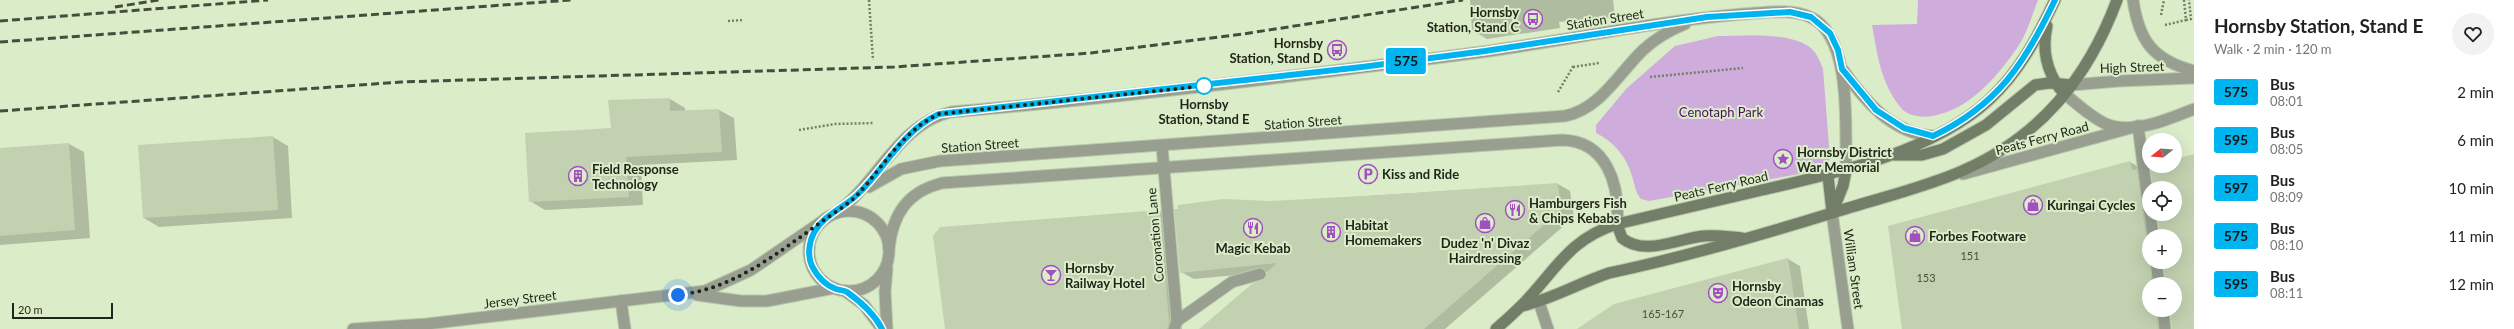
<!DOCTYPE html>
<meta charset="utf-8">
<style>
:root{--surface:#fff;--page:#f2f2f2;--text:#222;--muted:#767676}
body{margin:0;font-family:Lato,sans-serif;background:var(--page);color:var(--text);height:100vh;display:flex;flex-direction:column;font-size:15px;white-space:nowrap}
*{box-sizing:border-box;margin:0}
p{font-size:13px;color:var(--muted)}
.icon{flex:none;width:22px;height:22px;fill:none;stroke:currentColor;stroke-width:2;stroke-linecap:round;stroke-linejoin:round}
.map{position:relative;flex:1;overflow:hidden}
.drawer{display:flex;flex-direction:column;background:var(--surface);width:320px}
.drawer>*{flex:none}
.badge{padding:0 8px;border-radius:3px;font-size:14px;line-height:26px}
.needle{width:26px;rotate:253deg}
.tools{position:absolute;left:2142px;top:133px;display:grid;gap:8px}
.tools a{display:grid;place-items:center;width:40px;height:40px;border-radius:50%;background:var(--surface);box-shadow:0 4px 16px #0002;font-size:20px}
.scale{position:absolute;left:12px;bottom:10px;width:101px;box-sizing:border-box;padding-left:4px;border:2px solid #1f2518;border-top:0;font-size:11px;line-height:14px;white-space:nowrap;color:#1f2518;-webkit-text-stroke:3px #dbecc9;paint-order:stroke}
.you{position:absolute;width:20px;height:20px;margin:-10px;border:3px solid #fff;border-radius:50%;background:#1a73e8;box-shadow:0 0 0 6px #1a73e833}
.map>.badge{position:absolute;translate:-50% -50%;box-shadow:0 0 0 2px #fff}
.round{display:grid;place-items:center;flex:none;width:42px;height:42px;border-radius:21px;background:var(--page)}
.overview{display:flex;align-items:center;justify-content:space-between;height:68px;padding:0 20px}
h1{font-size:19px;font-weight:700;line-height:30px}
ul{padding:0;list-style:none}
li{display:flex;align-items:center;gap:12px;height:48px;padding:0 20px}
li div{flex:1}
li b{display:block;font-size:15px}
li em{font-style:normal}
li .badge{min-width:44px;font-weight:700;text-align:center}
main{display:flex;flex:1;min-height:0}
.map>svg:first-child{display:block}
</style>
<main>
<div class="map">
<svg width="2194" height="329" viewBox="0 0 2194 329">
<rect width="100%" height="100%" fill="#dbecc9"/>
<g fill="#ceacdc">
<path d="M1918,0H2038C2032,15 2027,34 2017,48C1997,77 1969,110 1932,116C1922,118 1908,116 1901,108C1880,81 1878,57 1872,25L1917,24Z"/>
<path d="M1718,36C1743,36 1787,32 1808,46C1816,51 1820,61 1823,69L1830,159L1826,167L1816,171L1649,201L1641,199C1635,192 1635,185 1632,176C1626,156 1614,142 1596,133V125L1627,88L1675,46Z"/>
</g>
<g fill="#0003" fill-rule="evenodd">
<polygon points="1470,0 1613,0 1615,17 1559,22 1560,28 1487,39 1472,30"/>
<polygon points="670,99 685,108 685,112 719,110 734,118 737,160 641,165 643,205 545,210 530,201 612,129"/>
<polygon points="273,137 288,146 292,218 159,227 144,218"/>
<polygon points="69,144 84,152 90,238 0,245 0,149"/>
<path d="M2194,155V329H2173L2171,313L2168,318L2170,329H1903L1889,227L2130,162L2142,169L2149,236V262H2175V236H2161L2158,214H2175V188H2154L2151,166H2175V160ZM2164,266L2166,284H2175V310H2149V284H2163L2161,270Z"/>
<polygon points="1558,184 1570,191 1574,217 1445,329 1201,329 1266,280 1268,272 1194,279 1181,272 1271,202"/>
<polygon points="1160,211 1173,218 1182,329 946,329 940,228"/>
<polygon points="1788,259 1800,266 1809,329 1579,329 1614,305"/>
</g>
<g fill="#c2d2b0">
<polygon points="670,98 670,111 719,109 722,152 626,157 629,197 529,202 525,133 611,128 608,100"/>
<polygon points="273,136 278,210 143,218 138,145"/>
<polygon points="69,143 75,230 0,236 0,148"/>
<polygon points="2194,154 2194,329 2172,329 2170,310 2175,310 2175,284 2166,284 2163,262 2175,262 2175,236 2160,236 2157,214 2175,214 2175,188 2153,188 2150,166 2175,166 2175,159"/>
<polygon points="2130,161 2132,170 2137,169 2146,237 2149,242 2152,284 2149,284 2149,310 2156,310 2158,329 1902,329 1888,226"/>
<polygon points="1558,183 1561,210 1424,329 1199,329 1253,283 1265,279 1267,272 1277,263 1180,273 1174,209 1178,209 1178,205 1223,199 1271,201 1381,195"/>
<polygon points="1160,210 1169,322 1167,329 945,329 933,236 940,227"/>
<polygon points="1788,258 1799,329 1577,329 1614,304"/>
</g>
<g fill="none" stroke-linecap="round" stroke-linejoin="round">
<g stroke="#b9c8a9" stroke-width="13">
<g id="service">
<polyline points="2138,126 2149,210"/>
<polyline points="1162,146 1177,321 1174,329"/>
<polyline points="2150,214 2153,236"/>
<polyline points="2156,262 2159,284"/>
<polyline points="1539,302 1548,329"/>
<polyline points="2163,310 2165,329"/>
<polyline points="1177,321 1232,282 1260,274"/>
</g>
</g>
<g stroke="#b9c8a9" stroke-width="13">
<g id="minor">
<path d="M2133,0C2139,41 2153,60 2194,71"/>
<path d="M1843,70C1864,100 1892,134 1933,136"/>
<polyline points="2072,85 2119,81 2194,78"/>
<path d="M2066,95C2078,105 2090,116 2104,123C2130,136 2169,119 2194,109"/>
<polyline points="1963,174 2138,126"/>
<path d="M869,187L901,169L940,161L1565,116C1600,109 1619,73 1643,50C1655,39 1670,30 1685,24"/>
<circle cx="849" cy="251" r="40"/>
<path d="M836,213C878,183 898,124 951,112C1129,97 1306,75 1482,52C1569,40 1656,21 1743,14C1764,13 1791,8 1810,17C1853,36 1845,130 1846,171"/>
<polyline points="1832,213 1848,329"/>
<path d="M889,248C893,214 907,192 942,183L1562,140C1607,141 1620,185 1617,224"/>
<polyline points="845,291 864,305 882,329"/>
<polyline points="697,295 741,301 767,301 834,288"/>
<polyline points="621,301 625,329"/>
<polyline points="353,329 427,324 705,291 751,270 821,222"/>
<polyline points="887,329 885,292 887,268"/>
</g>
</g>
<g stroke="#b9c8a9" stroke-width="13">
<g id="secondary">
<path d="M2047,26C2042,49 2046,70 2060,89"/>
<polyline points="1895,155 1922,155 1943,149 1986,125 2035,85 2049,83 2072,85"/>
<polyline points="1828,176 1832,212"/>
<polyline points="1832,213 1843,186 1846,171"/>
<path d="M1617,224L1622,238C1645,257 1679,238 1704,236C1717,235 1729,237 1742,238"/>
<path d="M1522,306C1552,299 1579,283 1609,273C1685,257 1758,236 1832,213C1875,199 1921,189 1962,171C2040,137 2088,78 2117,0"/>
<path d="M1496,329C1504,322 1513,314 1521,306C1554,273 1568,239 1617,224C1664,213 1711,202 1758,191C1832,174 1932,153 1989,100C2020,71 2037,38 2055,0"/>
</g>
</g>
<g stroke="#747f68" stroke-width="2.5" stroke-dasharray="2 2" stroke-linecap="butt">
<polyline points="869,0 873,60"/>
<polyline points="2184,0 2186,20 2191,19 2189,0"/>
<polyline points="2161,15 2164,0"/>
<polyline points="728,21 744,20"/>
<polyline points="2165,25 2186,20"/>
<polyline points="1573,67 1599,63"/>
<polyline points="1650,77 1743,68"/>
<polyline points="1558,92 1574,65"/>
<polyline points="799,130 835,124 874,123"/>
</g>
<use href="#service" stroke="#989f91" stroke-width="11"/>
<use href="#minor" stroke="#989f91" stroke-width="11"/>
<use href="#secondary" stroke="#737e68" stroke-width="11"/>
<g stroke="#454e3c" stroke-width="3" stroke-dasharray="8 4" stroke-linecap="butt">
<polyline points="115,7 159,0"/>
<polyline points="0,21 268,0"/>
<polyline points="0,42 571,0"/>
<polyline points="0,111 401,82 894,67 1091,53 1243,34 1463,0"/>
</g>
</g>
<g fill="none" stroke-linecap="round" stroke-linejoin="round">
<g stroke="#fff" stroke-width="9">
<path id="line" d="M882,329C874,313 861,302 847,292C844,290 839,290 836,289C825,285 817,276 812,266C807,255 809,241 815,231C824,215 845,207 858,194C886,167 902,131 939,114L1362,67L1485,51L1707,17L1790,12L1811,17L1830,33L1838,50L1842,69L1876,110L1904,128L1933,136C1998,105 2025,63 2055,0"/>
</g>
<use href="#line" stroke="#00b5ef" stroke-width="6"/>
<path stroke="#1f2518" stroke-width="4" stroke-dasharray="0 7.2" d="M678,295C736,289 781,250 827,218C839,209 851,203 860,192C885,164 904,130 939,114L1204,86"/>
</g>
<defs>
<g id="bus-ring" transform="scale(1)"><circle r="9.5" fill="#dbecc9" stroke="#a250c0" stroke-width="1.5"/><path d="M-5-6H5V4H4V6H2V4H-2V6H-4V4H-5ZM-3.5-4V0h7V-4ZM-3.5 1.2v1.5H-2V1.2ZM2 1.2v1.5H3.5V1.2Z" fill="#a250c0"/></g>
<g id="sight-ring" transform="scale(1)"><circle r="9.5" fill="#dbecc9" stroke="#a250c0" stroke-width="1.5"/><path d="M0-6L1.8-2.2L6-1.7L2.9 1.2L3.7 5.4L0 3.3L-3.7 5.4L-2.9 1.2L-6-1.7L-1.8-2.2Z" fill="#a250c0"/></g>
<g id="parking-ring" transform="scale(1)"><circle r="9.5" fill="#dbecc9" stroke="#a250c0" stroke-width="1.5"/><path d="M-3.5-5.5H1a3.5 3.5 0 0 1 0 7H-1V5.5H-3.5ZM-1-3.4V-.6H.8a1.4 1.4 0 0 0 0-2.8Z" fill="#a250c0"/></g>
<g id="building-ring" transform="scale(1)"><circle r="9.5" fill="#dbecc9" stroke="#a250c0" stroke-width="1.5"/><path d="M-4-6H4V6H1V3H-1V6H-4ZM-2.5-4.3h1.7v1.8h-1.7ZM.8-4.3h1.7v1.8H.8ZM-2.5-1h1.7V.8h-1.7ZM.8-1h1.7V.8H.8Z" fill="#a250c0"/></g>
<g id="shop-ring" transform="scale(1)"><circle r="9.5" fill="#dbecc9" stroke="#a250c0" stroke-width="1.5"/><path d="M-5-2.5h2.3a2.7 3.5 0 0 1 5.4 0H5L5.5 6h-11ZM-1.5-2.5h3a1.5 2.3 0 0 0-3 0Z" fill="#a250c0"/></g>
<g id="restaurant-ring" transform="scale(1)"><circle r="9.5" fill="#dbecc9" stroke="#a250c0" stroke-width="1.5"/><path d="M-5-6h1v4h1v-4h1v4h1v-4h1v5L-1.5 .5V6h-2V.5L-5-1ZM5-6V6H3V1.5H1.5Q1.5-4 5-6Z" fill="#a250c0"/></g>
<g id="bar-ring" transform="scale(1)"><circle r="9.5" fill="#dbecc9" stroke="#a250c0" stroke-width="1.5"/><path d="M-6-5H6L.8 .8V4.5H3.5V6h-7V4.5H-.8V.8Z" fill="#a250c0"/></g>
<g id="theatre-ring" transform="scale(1)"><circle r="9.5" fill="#dbecc9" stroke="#a250c0" stroke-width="1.5"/><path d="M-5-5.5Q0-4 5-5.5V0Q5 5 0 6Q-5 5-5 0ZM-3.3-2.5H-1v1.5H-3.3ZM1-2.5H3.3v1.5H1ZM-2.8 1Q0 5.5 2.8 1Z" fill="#a250c0"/></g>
</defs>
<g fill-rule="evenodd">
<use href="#bus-ring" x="1533" y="19"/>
<use href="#bus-ring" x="1337" y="50"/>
<use href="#sight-ring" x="1783" y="159"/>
<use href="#parking-ring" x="1368" y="174"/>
<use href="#building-ring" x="578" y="176"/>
<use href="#shop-ring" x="2033" y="205"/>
<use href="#restaurant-ring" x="1515" y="210"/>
<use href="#shop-ring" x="1485" y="223"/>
<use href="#restaurant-ring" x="1253" y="228"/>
<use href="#building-ring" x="1331" y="232"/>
<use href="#shop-ring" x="1915" y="236"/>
<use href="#bar-ring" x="1051" y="275"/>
<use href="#theatre-ring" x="1718" y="293"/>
</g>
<circle fill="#fff" stroke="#00b5ef" stroke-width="2" cx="1204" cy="86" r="8"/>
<g text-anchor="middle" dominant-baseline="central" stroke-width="4" stroke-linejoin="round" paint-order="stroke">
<g font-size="11" fill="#48503e">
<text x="1970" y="255">151</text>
<text x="1926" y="277">153</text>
<text x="1663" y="313">165-167</text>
</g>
<g font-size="13" font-weight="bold" fill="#1f2518" stroke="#dbecc9" text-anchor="start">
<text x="1519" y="12" text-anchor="end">Hornsby<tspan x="1519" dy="15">Station, Stand C</tspan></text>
<text x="1323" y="43" text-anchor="end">Hornsby<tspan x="1323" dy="15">Station, Stand D</tspan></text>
<text x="1797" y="152">Hornsby District<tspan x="1797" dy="15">War Memorial</tspan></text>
<text x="592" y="169">Field Response<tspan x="592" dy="15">Technology</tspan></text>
<text x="1382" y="174">Kiss and Ride</text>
<text x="1529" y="203">Hamburgers Fish<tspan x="1529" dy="15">&amp; Chips Kebabs</tspan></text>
<text x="2047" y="205">Kuringai Cycles</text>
<text x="1345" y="225">Habitat<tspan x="1345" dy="15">Homemakers</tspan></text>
<text x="1929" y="236">Forbes Footware</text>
<text x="1485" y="243" text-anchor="middle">Dudez 'n' Divaz<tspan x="1485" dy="15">Hairdressing</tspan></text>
<text x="1253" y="248" text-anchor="middle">Magic Kebab</text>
<text x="1065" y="268">Hornsby<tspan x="1065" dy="15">Railway Hotel</tspan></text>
<text x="1732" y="286">Hornsby<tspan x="1732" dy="15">Odeon Cinamas</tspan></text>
</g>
<g font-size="13" fill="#1f2518" stroke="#dbecc9">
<text transform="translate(1605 19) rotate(-9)">Station Street</text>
<text transform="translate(2132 67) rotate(-2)">High Street</text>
<text transform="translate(1303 122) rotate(-4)">Station Street</text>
<text transform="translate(2042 138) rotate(-15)">Peats Ferry Road</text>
<text transform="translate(980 145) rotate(-4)">Station Street</text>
<text transform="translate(1721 186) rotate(-13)">Peats Ferry Road</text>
<text transform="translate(1155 235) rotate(-95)">Coronation Lane</text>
<text transform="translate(1854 269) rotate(82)">William Street</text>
<text transform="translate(520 299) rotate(-7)">Jersey Street</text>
</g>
<g font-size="13" font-weight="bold" fill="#1f2518" stroke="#dbecc9">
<text x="1204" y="104">Hornsby<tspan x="1204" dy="15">Station, Stand E</tspan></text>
</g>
<g font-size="13" fill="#4c105f" stroke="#dbecc9">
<text x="1721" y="112">Cenotaph Park</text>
</g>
</g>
</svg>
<div class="tools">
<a><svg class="needle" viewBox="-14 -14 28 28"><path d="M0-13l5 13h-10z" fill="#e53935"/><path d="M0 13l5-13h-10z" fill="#767676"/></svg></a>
<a><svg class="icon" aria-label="locate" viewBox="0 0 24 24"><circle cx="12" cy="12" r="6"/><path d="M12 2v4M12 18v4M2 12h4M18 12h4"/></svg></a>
<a>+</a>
<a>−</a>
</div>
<div class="scale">20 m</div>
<div class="you" style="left:678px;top:295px"></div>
<b class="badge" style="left:1406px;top:61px;background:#00b5ef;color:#111">575</b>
</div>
<section class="drawer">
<div class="overview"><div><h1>Hornsby Station, Stand E</h1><p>Walk · 2 min · 120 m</p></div><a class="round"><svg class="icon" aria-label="heart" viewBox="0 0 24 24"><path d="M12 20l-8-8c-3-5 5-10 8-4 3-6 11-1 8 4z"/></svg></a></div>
<ul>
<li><span class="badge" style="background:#00b5ef;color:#111">575</span><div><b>Bus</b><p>08:01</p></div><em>2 min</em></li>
<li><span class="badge" style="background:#00b5ef;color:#111">595</span><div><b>Bus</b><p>08:05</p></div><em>6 min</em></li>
<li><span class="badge" style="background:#00b5ef;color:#111">597</span><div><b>Bus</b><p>08:09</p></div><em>10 min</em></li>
<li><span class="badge" style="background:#00b5ef;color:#111">575</span><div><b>Bus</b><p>08:10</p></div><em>11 min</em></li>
<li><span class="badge" style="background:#00b5ef;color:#111">595</span><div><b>Bus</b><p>08:11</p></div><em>12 min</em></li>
</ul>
</section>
</main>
